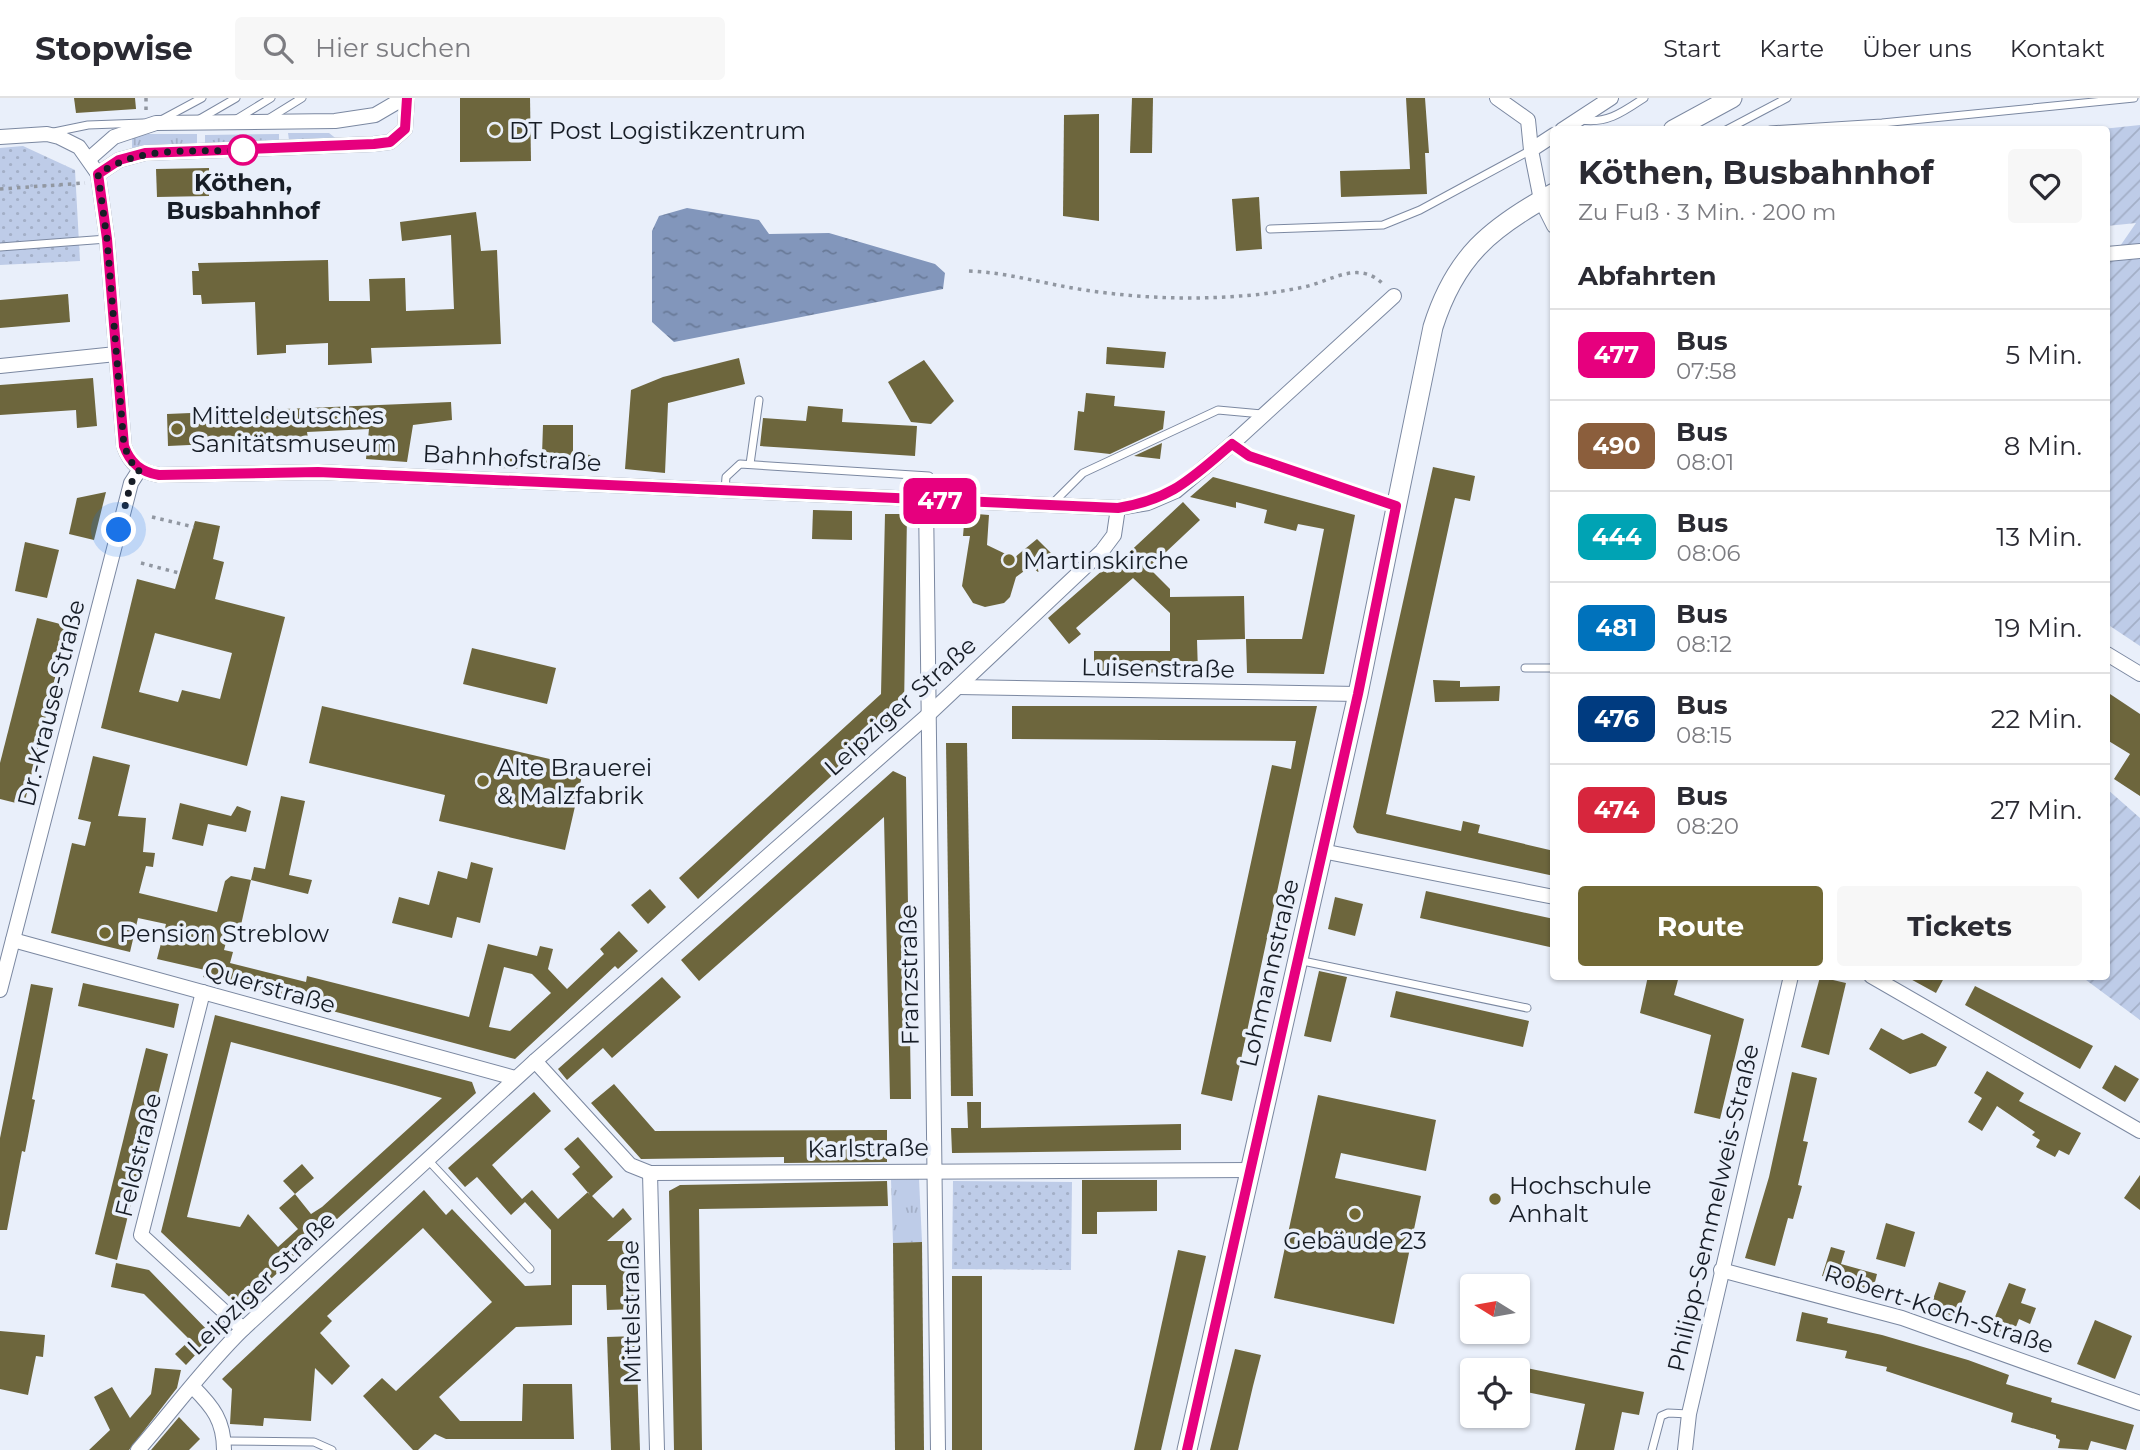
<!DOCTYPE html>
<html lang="de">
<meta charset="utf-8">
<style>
:root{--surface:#fff;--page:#f7f7f7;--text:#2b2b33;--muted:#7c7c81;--line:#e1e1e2;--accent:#716834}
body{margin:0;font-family:Montserrat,sans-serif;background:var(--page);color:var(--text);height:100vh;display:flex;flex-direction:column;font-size:26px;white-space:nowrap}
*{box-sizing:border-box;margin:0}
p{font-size:23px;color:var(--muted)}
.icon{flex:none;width:38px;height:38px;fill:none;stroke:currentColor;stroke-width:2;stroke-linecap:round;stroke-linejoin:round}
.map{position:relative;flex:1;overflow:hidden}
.details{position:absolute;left:1550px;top:28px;width:560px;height:854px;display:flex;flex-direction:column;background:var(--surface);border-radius:7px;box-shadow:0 2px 5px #0004}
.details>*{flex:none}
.badge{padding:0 14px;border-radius:10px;font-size:24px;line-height:46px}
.needle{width:46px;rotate:281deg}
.tools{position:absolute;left:1460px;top:1176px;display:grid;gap:14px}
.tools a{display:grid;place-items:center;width:70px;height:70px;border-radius:7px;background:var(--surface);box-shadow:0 2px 5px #0004;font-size:35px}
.you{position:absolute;width:35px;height:35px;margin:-18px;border:5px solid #fff;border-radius:50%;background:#1a73e8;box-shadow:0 0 0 10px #1a73e833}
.map>.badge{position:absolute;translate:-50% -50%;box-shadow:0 0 0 4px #fff}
h2{padding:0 28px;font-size:26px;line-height:63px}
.round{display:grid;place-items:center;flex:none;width:74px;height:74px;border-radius:7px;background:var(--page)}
.head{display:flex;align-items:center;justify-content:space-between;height:119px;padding:0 28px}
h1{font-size:33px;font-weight:700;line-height:52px}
.cta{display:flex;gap:14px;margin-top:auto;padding:14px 28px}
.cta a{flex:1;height:80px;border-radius:7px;background:var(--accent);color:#fff;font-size:28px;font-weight:700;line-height:80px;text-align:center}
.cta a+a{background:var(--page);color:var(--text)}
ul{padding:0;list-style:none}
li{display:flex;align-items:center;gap:21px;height:91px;padding:0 28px;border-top:2px solid var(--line)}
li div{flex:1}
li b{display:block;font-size:26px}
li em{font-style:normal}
li .badge{min-width:77px;font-weight:700;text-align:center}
header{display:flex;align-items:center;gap:42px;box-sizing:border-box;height:98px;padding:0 35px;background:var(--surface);border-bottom:2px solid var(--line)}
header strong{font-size:33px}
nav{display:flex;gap:38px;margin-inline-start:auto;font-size:24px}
.search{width:490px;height:63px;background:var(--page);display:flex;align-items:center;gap:18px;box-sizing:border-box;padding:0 24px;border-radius:7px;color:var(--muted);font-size:26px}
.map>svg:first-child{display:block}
</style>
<header>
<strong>Stopwise</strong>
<div class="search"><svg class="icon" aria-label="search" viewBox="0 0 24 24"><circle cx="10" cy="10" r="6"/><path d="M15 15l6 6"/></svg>Hier suchen</div>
<nav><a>Start</a><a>Karte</a><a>Über uns</a><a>Kontakt</a></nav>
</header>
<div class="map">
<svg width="2140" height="1352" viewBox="0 0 2140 1352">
<defs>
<pattern id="grass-tufts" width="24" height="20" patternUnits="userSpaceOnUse" patternTransform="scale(1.75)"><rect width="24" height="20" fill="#becce8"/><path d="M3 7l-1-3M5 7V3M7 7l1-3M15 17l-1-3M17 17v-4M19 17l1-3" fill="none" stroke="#a3afc7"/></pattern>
<pattern id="park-dots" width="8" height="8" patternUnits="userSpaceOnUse" patternTransform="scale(1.75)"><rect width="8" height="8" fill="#becce8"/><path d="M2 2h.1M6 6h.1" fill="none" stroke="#a3afc7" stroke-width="1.8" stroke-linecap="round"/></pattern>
<pattern id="garden-furrows" width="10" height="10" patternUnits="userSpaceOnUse" patternTransform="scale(1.75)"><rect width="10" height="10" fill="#becce8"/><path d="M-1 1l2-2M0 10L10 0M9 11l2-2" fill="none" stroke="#a3afc7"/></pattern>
<pattern id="water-ripples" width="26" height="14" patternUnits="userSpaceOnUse" patternTransform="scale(1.75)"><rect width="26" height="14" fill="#8296bb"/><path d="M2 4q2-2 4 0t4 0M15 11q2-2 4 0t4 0" fill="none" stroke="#697a98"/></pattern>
</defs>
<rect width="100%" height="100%" fill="#e9effa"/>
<g fill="url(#grass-tufts)">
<polygon points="288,35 329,35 338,42 289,42"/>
<polygon points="148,36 197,36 197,47 132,50 132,39"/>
<polygon points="279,36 279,44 205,46 205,37"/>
<polygon points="919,1081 922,1144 893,1145 891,1082"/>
</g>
<g fill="url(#park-dots)">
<polygon points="23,48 75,72 80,163 0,167 0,50"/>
<polygon points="953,1083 1072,1084 1071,1172 952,1171"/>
</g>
<g fill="url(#garden-furrows)">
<polygon points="2140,27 2140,548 2107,526 2107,167 2136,125 2107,128 2107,32 2093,32"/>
<polygon points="2107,691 2140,720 2140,922 2082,879 2107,878"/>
</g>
<polygon fill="url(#water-ripples)" points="687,110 759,122 769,136 829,135 935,166 945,175 943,191 674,244 652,224 652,133 659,118"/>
<g fill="#6d663d" fill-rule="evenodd">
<polygon points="74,0 135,0 136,11 76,15"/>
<polygon points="460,0 530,0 531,63 460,64"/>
<polygon points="1132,0 1153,0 1152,55 1130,55"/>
<polygon points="1406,0 1425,0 1429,55 1425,55 1427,96 1341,99 1340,73 1410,71"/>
<polygon points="1099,16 1099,123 1063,118 1064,17"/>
<polygon points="209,70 209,98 157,99 156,71"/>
<polygon points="1259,99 1262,151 1236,153 1232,101"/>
<polygon points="476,114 481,153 497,152 501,246 371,250 372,265 328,267 328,245 286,247 286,255 257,257 255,204 202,206 201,197 193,197 192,173 199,173 198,165 328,162 329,203 370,203 369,181 405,180 406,213 454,211 451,137 402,143 400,124"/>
<polygon points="68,196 70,224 0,230 0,202"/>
<polygon points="1107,249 1166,254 1164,270 1106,266"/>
<polygon points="739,260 745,286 668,305 665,375 625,371 631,292 663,279"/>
<polygon points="924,262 954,303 931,326 911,324 888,284"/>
<polygon points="93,280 97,328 77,330 76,312 0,317 0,287"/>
<polygon points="1086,295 1115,298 1114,308 1165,313 1163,331 1110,356 1074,352 1078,313 1084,314"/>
<polygon points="451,304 452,322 413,327 407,364 366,361 369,331 307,334 308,340 265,343 242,344 242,338 211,339 211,346 168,348 167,316"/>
<polygon points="808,308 843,311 842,324 917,328 915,358 760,348 763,320 806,323"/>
<polygon points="543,327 573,327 573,356 591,357 590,372 500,370 500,356 542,357"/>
<polygon points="1162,345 1160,361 1134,358"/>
<polygon points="1433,369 1475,378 1470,403 1455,400 1386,716 1461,733 1463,723 1480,727 1478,735 1554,753 1554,778 1357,735 1353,729"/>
<polygon points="1213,379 1355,417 1324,576 1247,575 1246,541 1302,541 1324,431 1298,426 1296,433 1264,425 1267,412 1236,404 1236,410 1190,399"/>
<polygon points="106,394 94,442 69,436 77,400"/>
<polygon points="1183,404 1200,422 1149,470 1170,491 1170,499 1244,498 1245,541 1197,542 1198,575 1094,574 1094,553 1170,553 1170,515 1133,480 1076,530 1081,536 1069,546 1048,520 1104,471 1107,475"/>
<polygon points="813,412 852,413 852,442 812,441"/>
<polygon points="965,415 989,417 987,447 1014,460 1037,441 1054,458 1038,474 1031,468 1016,479 1010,499 1004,505 985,509 973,505 962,488 970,438 963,438"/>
<polygon points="885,416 907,416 904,611 698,801 679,780 881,596"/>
<path d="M195,423L220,428L213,461L224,464L215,501L285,519L247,668L101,630L137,481L175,491ZM155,535L232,555L220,601L182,592L178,604L139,594Z"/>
<polygon points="25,444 59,452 47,500 15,493"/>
<polygon points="37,520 68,528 24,707 0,701 0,665"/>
<polygon points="472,550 556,570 547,606 463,586"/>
<polygon points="1433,582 1460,583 1460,589 1500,588 1499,603 1435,604"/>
<polygon points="2107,594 2140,616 2140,698 2114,681 2130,656 2107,642"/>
<polygon points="322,608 584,669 565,752 439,723 445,697 309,665"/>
<polygon points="1012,608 1317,608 1232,1003 1201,996 1272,667 1291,671 1296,643 1012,641"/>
<polygon points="946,645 967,645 973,998 951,998"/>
<path d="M93,658L130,667L118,718L146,720L143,754L155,755L153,769L146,768L139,795L217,814L225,783L231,778L251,782L241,827L231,825L224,852L233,854L230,865L306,884L307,878L469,919L488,846L537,858L540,848L553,851L548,871L567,891L604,856L600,851L619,833L638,853L618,871L615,868L515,961L203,879L205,872L157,861L166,826L138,820L130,854L51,835L72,745L85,748L91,724L78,721ZM504,869L532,876L551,895L510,933L489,929Z"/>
<polygon points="893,673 906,679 911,1001 890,1001 884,719 699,883 681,862"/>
<polygon points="281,698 305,703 289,777 312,782 308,796 251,782 254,769 265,771"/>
<polygon points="180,705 231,718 237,708 251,713 246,734 208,726 203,748 172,741"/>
<polygon points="471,764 493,770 480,825 457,819 452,840 392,825 399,799 429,807 438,773 467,781"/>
<polygon points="650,791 666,809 648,826 631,807"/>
<polygon points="1426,793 1554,821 1554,850 1420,820"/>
<polygon points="1335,799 1363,806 1355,838 1328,831"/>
<polygon points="1319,873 1347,879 1331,944 1304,938"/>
<polygon points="1648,878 1679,878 1674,897 1744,921 1720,1021 1694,1015 1711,937 1640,915"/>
<polygon points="1905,878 1945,878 1936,895"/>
<polygon points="662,879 681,899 612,960 603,950 567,982 558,971"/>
<polygon points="1820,879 1846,885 1829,957 1801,949"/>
<polygon points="83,885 179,906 174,930 78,908"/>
<polygon points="31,886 53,890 32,1001 35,1002 25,1054 22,1053 7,1132 0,1132 0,1040"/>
<polygon points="1975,888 2093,948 2080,971 1965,907"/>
<polygon points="1396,893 1529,923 1523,949 1390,919"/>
<path d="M215,917L472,984L476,995L240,1209L161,1134ZM231,944L395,987L442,1000L322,1109L311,1116L295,1096L279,1110L298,1131L278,1149L248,1116L240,1129L187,1119Z"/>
<polygon points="1881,930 1903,942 1922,935 1947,949 1936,968 1910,976 1869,951"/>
<polygon points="146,950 168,956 117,1162 95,1156"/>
<polygon points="2115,967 2139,981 2125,1004 2102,990"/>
<polygon points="1987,973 2024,995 2019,1003 2081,1035 2069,1057 2059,1052 2055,1059 2036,1049 2040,1042 2032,1037 2035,1034 1997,1008 1982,1033 1968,1024 1982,1000 1974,995"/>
<polygon points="1792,974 1817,980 1803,1043 1808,1044 1798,1087 1802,1088 1793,1121 1788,1120 1775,1168 1745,1160 1769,1079"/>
<polygon points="614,986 655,1033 887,1032 887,1064 784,1065 784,1059 641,1061 591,1005"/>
<polygon points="534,994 551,1013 492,1067 522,1101 532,1092 558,1121 588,1094 590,1097 572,1076 580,1069 564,1051 578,1039 613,1079 592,1098 613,1120 623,1110 632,1121 607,1143 634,1143 636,1211 607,1212 606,1187 572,1187 572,1227 516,1229 439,1299 460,1323 522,1323 523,1286 572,1286 574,1341 446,1341 435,1336 418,1352 413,1352 363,1298 382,1280 396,1293 492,1204 423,1130 327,1218 332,1223 320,1235 350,1268 332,1287 315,1270 311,1323 264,1320 263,1328 230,1326 232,1291 222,1281 424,1092 446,1117 452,1111 525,1188 551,1187 551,1132 525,1104 511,1117 477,1079 465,1089 448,1070"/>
<polygon points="1318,997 1436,1022 1426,1073 1341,1055 1335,1080 1421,1098 1394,1226 1274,1200"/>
<polygon points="967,1004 981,1004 981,1030 1181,1026 1181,1052 952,1055 951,1030 968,1030"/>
<polygon points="302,1066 314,1080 295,1096 283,1083"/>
<polygon points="2140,1077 2140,1112 2124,1100"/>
<polygon points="1082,1082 1157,1082 1157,1113 1097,1114 1097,1136 1082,1136"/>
<polygon points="887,1083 888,1108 699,1111 702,1352 674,1352 669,1093 680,1087"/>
<polygon points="1886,1125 1915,1134 1905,1169 1876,1161"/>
<polygon points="922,1144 924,1352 895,1352 893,1145"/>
<polygon points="1831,1149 1845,1153 1841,1166 1877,1176 1873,1192 1822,1178"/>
<polygon points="1178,1152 1206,1158 1161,1352 1134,1352"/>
<polygon points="116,1165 149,1172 213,1238 186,1267 175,1256 190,1242 144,1196 111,1189"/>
<rect x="952" y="1178" width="30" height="174"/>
<polygon points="1939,1184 1966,1193 1956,1219 1930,1210"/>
<polygon points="2009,1185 2026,1191 2021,1205 2036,1210 2030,1226 2019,1221 2012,1239 1990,1231"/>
<polygon points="1802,1214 1828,1220 1827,1225 1882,1237 1968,1262 2009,1277 2006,1286 2052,1300 2051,1304 2134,1327 2126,1352 2091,1343 2088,1352 2058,1350 2060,1342 2056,1340 2056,1337 2011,1324 2013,1315 1886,1273 1887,1269 1845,1260 1847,1253 1796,1243"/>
<polygon points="2095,1222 2132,1238 2115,1281 2077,1266"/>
<polygon points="0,1233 45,1237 43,1259 36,1258 28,1297 0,1291"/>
<polygon points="636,1238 640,1352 611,1352 607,1239"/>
<polygon points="1235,1251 1261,1257 1253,1288 1238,1352 1210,1352"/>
<polygon points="1517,1268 1644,1294 1639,1317 1622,1314 1614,1352 1575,1352 1585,1306 1517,1292"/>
<polygon points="155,1270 181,1272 177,1290 129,1352 89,1352 110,1332 94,1299 112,1289 130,1320 151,1296"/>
<polygon points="179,1319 200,1341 189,1352 151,1352"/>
</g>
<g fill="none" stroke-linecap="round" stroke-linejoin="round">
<g stroke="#7b88a1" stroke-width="9">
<g id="service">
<polyline points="268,21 302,0"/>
<polyline points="161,22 202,0"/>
<polyline points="198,22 236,0"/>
<polyline points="235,22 271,0"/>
<path d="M1581,22C1607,26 1623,14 1644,0"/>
<polyline points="1726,32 1787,0"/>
<polyline points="1770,32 1882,25 2134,0"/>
<polyline points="54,34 88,27 143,25"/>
<polyline points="1270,131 1383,127 1420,112 1531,52"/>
<polyline points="0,149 107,141"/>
<polyline points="750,366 759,302"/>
<polyline points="725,392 726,379 740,366 929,378"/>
<polyline points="1052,406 1083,375 1218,312 1262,316"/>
<polyline points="1525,570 1554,570"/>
<polyline points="1298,862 1527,910"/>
<polyline points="428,1062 530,1171"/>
<polyline points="224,1343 314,1344 332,1352"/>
<polyline points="1652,1352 1661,1318 1668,1315 1689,1316"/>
</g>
</g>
<g stroke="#7b88a1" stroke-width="16">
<g id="minor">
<polyline points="1497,0 1528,22 1531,52"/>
<polyline points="1562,32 1611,0"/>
<polyline points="1554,37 1531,52 1541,102 1554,128"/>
<path d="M0,39L47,36L59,39L79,49L98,76L107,141L124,348C130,366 141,374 159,377L318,374L1118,410L1148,405L1176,393L1232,346L1394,198"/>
<polyline points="89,61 114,39 156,25 335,23 375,17 404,0"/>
<polyline points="98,76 119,62 145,55 374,46 390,44 405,31 407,0"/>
<polyline points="2107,156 2140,153"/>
<polyline points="0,268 116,256"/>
<polyline points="926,402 938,1352"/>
<polyline points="2107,556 2140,576"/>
<polyline points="958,589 1358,596"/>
<polyline points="1322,753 1554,799"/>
<polyline points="13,842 515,980"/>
<polyline points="1871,878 2140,1033"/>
<polyline points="0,892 131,385 140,371"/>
<polyline points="203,894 141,1137 243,1231"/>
<polyline points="535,963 630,1067 650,1075 1250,1072"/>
<polyline points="650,1075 657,1352"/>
<polyline points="1721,1172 1902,1220 2140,1305"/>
<path d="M193,1289C213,1309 224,1323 224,1352"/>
<path d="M138,1352C174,1311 205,1268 243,1231L535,963L928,617L1102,453L1114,437L1118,410"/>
<polyline points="1685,1352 1689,1316 1791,878"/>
</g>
</g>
<g stroke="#7b88a1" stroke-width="21">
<g id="secondary">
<polyline points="1673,32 1732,0"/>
<path d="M1187,1352L1358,596L1433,229C1455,159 1490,130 1554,95"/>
</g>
</g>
<g stroke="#9197a1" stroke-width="3.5" stroke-dasharray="3.5 5" stroke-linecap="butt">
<polyline points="146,0 146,15"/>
<polyline points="0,91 85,85"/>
<path d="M969,173C1011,175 1044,186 1085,192C1137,200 1188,202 1240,198C1261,197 1284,193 1304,189C1332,183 1359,161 1384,187"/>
<polyline points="152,419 194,429"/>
<polyline points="141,465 179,475"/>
</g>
<use href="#service" stroke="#fff" stroke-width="7"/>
<use href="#minor" stroke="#fff" stroke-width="14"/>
<use href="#secondary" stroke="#fff" stroke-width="19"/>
</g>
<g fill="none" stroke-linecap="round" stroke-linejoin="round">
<g stroke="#fff" stroke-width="16">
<path id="line" d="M407,0L405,31L390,44L374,46L145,55L119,62L98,76L107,141L124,348C130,365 141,374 159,377L318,374L1118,410C1173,401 1191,380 1232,346L1249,358L1396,408L1358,596L1187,1352"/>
</g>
<use href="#line" stroke="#e6007e" stroke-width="10"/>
<path stroke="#171d26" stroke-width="7" stroke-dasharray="0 12.6" d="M119,432L131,385L140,371L132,365L124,348L107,141L98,76C143,46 191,55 243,52"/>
</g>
<g fill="#716834" stroke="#e9effa" stroke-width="2.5">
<circle cx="495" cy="32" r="7"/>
<circle cx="177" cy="331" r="7"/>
<circle cx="1009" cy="462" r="7"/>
<circle cx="483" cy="683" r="7"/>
<circle cx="105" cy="835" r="7"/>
<circle cx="1495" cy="1101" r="7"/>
<circle cx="1355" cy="1116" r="7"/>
</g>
<circle fill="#fff" stroke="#e6007e" stroke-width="3.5" cx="243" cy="52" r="14"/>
<g text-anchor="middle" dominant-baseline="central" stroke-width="7" stroke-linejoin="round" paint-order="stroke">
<g font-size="24" fill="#171d26" stroke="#e9effa" text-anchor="start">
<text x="509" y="32">DT Post Logistikzentrum</text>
<text x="191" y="317">Mitteldeutsches<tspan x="191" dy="28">Sanitätsmuseum</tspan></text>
<text x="1023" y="462">Martinskirche</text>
<text x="497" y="669">Alte Brauerei<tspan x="497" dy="28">&amp; Malzfabrik</tspan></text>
<text x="119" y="835">Pension Streblow</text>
<text x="1509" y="1087">Hochschule<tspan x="1509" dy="28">Anhalt</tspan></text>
<text x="1355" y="1142" text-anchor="middle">Gebäude 23</text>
</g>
<g font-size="24" font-weight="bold" fill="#171d26" stroke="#e9effa">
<text x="243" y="84">Köthen,<tspan x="243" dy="28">Busbahnhof</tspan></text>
</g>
<g font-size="24" fill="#171d26" stroke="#e9effa">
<text transform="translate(512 360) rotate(3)">Bahnhofstraße</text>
<text transform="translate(1158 570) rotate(1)">Luisenstraße</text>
<text transform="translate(51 605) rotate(-76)">Dr.-Krause-Straße</text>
<text transform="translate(900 608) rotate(-42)">Leipziger Straße</text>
<text transform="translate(1269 875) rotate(-77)">Lohmannstraße</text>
<text transform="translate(909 877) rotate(-91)">Franzstraße</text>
<text transform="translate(270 889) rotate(16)">Querstraße</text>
<text transform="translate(868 1050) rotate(-1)">Karlstraße</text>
<text transform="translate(138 1057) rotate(-76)">Feldstraße</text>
<text transform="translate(1713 1110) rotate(-77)">Philipp-Semmelweis-Straße</text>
<text transform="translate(261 1185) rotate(-44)">Leipziger Straße</text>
<text transform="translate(1939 1211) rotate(18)">Robert-Koch-Straße</text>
<text transform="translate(631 1214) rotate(-91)">Mittelstraße</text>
</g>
</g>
</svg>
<div class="tools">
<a><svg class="needle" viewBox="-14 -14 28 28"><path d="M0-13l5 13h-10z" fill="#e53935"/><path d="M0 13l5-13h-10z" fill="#7c7c81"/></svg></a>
<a><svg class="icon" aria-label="locate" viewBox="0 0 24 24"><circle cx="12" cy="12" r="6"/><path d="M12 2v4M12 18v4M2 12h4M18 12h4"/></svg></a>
</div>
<div class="you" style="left:119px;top:432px"></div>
<b class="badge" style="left:940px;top:403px;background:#e6007e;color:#fff">477</b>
<section class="details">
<div class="head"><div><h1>Köthen, Busbahnhof</h1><p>Zu Fuß · 3 Min. · 200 m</p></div><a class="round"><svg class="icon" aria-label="heart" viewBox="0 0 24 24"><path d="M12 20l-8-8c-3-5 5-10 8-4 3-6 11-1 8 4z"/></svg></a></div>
<h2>Abfahrten</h2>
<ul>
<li><span class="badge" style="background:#e6007e;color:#fff">477</span><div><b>Bus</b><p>07:58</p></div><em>5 Min.</em></li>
<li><span class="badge" style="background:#8b5e3c;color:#fff">490</span><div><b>Bus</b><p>08:01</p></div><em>8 Min.</em></li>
<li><span class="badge" style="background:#00a3b4;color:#fff">444</span><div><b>Bus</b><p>08:06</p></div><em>13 Min.</em></li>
<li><span class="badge" style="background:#0072bc;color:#fff">481</span><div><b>Bus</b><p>08:12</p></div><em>19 Min.</em></li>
<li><span class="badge" style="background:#003b80;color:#fff">476</span><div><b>Bus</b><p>08:15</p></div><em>22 Min.</em></li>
<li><span class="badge" style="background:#d7263d;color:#fff">474</span><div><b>Bus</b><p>08:20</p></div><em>27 Min.</em></li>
</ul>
<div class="cta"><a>Route</a><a>Tickets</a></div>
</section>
</div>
